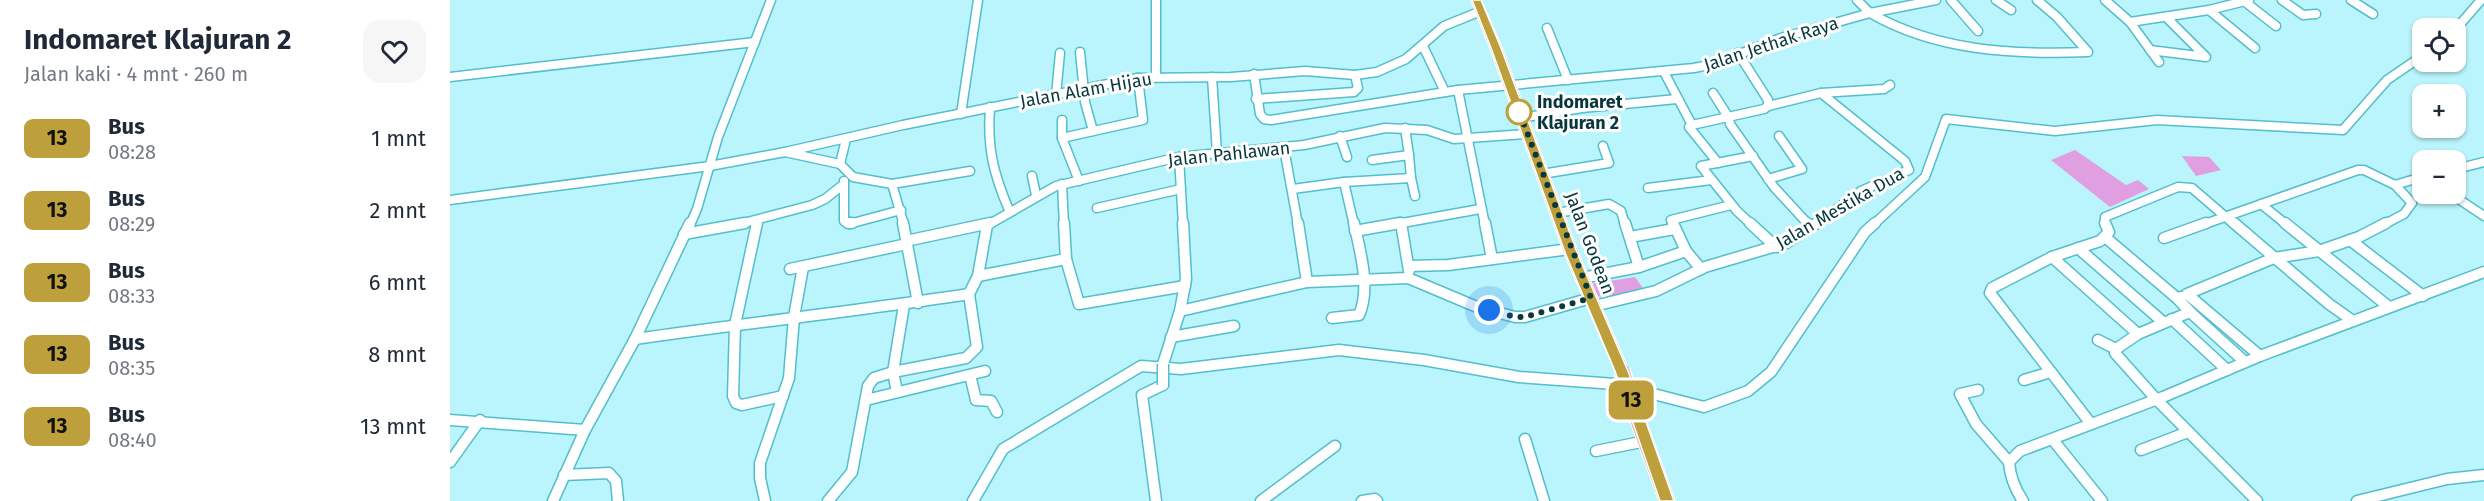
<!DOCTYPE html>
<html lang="id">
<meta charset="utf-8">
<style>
:root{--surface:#fff;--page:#f6f6f7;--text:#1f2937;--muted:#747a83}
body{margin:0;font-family:"Fira Sans",sans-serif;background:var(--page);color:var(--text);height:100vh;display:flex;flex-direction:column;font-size:22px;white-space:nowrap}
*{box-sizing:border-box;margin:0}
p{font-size:20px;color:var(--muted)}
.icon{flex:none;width:33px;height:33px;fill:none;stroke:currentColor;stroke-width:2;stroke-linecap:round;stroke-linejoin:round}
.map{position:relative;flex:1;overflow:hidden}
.details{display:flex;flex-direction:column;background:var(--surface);width:450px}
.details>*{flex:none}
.badge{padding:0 12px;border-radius:9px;font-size:21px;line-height:39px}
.tools{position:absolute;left:1962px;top:18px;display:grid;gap:12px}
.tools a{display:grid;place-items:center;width:54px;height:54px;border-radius:12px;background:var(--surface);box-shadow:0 2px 4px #0004;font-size:30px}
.you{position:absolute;width:30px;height:30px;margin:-15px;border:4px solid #fff;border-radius:50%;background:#1a73e8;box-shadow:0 0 0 9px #1a73e833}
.map>.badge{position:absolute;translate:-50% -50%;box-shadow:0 0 0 3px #fff}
.round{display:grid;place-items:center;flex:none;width:63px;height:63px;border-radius:18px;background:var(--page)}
.summary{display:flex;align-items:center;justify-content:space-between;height:102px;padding:0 24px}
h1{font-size:28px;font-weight:700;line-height:45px}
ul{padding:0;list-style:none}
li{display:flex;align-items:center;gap:18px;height:72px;padding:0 24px}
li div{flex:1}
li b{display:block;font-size:22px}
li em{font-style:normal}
li .badge{min-width:66px;font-weight:700;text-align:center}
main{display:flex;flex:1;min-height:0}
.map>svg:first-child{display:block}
</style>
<main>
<section class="details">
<div class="summary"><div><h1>Indomaret Klajuran 2</h1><p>Jalan kaki · 4 mnt · 260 m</p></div><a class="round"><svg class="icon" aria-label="heart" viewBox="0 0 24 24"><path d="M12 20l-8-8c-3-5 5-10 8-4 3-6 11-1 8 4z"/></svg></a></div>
<ul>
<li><span class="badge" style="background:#bd9f3c;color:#111">13</span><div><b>Bus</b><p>08:28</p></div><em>1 mnt</em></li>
<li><span class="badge" style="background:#bd9f3c;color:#111">13</span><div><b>Bus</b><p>08:29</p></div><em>2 mnt</em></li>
<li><span class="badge" style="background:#bd9f3c;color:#111">13</span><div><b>Bus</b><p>08:33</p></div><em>6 mnt</em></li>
<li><span class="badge" style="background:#bd9f3c;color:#111">13</span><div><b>Bus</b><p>08:35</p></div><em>8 mnt</em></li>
<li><span class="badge" style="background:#bd9f3c;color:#111">13</span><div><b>Bus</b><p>08:40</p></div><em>13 mnt</em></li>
</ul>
</section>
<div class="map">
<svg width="2034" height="501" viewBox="0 0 2034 501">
<rect width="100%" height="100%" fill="#baf4fc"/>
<g fill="#e09fe0">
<polygon points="1625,150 1676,185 1688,180 1699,189 1660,207 1601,160"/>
<polygon points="1732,156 1759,157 1771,170 1746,176"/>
<polygon points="1185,277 1195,291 1147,297 1141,284"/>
</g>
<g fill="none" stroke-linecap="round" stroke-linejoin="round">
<g stroke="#53becc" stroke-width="11">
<g id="street-far1">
<polyline points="706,0 706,76"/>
<polyline points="1501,0 1528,31"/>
<polyline points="1546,0 1561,10"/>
<polyline points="1655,0 1680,22 1709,62"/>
<polyline points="1832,0 1853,15 1866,14"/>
<polyline points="1901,0 1923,14"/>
<polyline points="1794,1 1826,26"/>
<polyline points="1759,10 1805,48"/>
<path d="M1420,13C1486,51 1563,55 1638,52L1607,17L1587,0"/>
<polyline points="1420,13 1486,0"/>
<polyline points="1680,22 1759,10 1799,0"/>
<polyline points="1097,28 1118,80"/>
<polyline points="2006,29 2031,0"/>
<polyline points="973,46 995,92"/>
<polyline points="1700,50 1756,57 1716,17"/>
<polyline points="630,52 635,102 643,131"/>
<polyline points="1214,72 1242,125 1314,109 1318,106 1318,100 1288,53"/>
<polyline points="804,74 810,114 814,119 821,120 1008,90 1244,68 1264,64 1331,38 1420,13 1407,0"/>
<polyline points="0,77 305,42"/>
<polyline points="762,77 767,153"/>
<polyline points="1008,90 1035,225"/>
<polyline points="1263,93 1279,118 1280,124 1324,187 1359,225"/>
<polyline points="606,95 610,53"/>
<polyline points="806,99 904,92 908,88 905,75"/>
<polyline points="1318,106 1371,93 1434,89 1440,85"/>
<path d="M540,107C537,147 543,173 559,210"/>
<polyline points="511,114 528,0"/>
<polyline points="1071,118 1132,108 1227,99"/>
<polyline points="612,120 612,138 629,181"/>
<polyline points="1242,125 1239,127 1268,163"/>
<polyline points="890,136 897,157"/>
<polyline points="612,138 693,120 688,78"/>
<polyline points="834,148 848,225"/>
<polyline points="335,152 453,125 688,78 781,77 855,71 905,75 927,72 956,59 994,26 1031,11"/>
<polyline points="959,155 961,178"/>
<polyline points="729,157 733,225"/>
<polyline points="922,160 959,155 955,128"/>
<polyline points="390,164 396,139"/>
<polyline points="2006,169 2034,162"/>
<polyline points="1092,174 1159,163 1153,146"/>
<polyline points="582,176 586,195"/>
<polyline points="1318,179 1352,169 1329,136"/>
<polyline points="394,181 394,221 399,224 451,210"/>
<polyline points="894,182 904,225"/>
<polyline points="442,184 520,171"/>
<polyline points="612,184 614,225"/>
<polyline points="1198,188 1261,180"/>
<polyline points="843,189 894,182 961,178 965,196"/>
<polyline points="2001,194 2034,216"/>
<polyline points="0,200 260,166 335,152 390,164 403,177 442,184 454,225"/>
<polyline points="1811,204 1837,225"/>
<polyline points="647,208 731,189"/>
<polyline points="1107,213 1159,204 1171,211 1175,225"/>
<polyline points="240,225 247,209 268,137 321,0"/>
<polyline points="286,225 362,205 375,199 394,184"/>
<polyline points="306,225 307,221"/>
<polyline points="538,225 606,186 729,157 854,145 935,128 977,130 1004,139 1077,134"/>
<polyline points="941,225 1030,209"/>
<polyline points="1223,225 1221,220 1281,205"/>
<polyline points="1302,225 1287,211 1251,166 1303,156"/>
<polyline points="1365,225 1411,191 1459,170 1455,161 1371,93"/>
<polyline points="1423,225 1475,177 1496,119 1605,131 1707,120 1893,130 1937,80 1972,56"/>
<polyline points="1655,225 1655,217 1728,187 1742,188 1785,225"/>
<polyline points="1752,225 1908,170 1914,170 1945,185 1972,177"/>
<polyline points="1933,225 1954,214 1962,203 1945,185"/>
</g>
</g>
<g stroke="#53becc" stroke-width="13">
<g id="street">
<polyline points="307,223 285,325 283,396 286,403 292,405 333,396"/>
<polyline points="398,223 402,223"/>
<polyline points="453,223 468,303"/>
<polyline points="614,223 616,259 629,304 735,286"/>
<polyline points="848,223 857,282"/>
<polyline points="951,223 959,271"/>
<polyline points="1035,223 1042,259"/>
<polyline points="1175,223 1189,267"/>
<polyline points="1223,223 1236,251 1251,269"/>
<polyline points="1300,223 1326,247"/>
<polyline points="1357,223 1361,227"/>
<polyline points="1784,223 1879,304 1903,321"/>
<polyline points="1835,223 1939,307"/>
<polyline points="905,231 950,223"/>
<polyline points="234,234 295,223"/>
<polyline points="1180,237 1224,229"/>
<polyline points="1655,237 1728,299"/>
<polyline points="1714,238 1756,223"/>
<polyline points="1900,240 1973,296"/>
<polyline points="456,241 540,223"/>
<polyline points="1628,248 1713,322"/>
<polyline points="1602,257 1688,334 1666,349 1665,353 1706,399 1807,501"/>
<polyline points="959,266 998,265 1120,249"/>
<polyline points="340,269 457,244"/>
<polyline points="528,276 616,259"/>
<polyline points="1132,278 1189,267 1236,251"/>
<polyline points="1144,306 1206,291 1255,267 1336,243 1367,223"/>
<polyline points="730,311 857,282 958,278 1027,307 1065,317 1075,317 1141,298"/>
<polyline points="1740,312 1795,362"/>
<path d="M882,318L909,315C921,288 910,251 904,223"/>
<polyline points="1722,319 1777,370"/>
<polyline points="1688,334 1740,312 1728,299 1731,297"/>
<polyline points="721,337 784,326"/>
<path d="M185,339C296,323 408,311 519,294"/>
<polyline points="1648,340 1666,349"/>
<polyline points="1810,356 1737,294 1824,258 1869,251 1909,237 1936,223"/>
<polyline points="713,364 730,311 736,279 733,223"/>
<polyline points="520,375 526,400 541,401 547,412"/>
<polyline points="1574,380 1601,372"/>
<polyline points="1528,390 1510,394 1526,424 1559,462"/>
<polyline points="447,392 443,372 516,358 527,347 519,294 528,276 537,225"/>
<polyline points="416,400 535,371"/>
<polyline points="0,420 135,430"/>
<polyline points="1641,424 1540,293 1542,288 1602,257 1650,241 1659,232 1655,223"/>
<polyline points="1075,439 1094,501"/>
<polyline points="1603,440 1652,501"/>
<polyline points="1691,450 1738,432"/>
<polyline points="1146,451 1196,441"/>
<polyline points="0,462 30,420"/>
<polyline points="114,475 159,473 166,481 168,501"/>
<polyline points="103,501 135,430 185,339 240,223"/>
<polyline points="315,501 310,478 310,463 339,378 344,317 353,267"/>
<polyline points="378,501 402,472 418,386 424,378 443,372 454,305"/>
<polyline points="523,501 553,449 691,366 731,369 889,350 974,360 1069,377 1165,384 1254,407 1298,391 1321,372 1415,232 1425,223"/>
<polyline points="706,501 692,395 713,385"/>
<polyline points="811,501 885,446"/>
<polyline points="912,501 925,499 927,501"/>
<path d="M1573,501C1565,489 1560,477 1559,462L1570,451L1713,397L1810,356L2034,272"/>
<polyline points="1907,501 1997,479 2034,475"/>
</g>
</g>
<g stroke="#fff" stroke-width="2">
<g id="primary">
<polygon points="1021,0 1031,0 1052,48 1129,255 1179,371 1177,375 1172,377 1167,375 1115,255 1040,48"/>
<polygon points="1185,406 1190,408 1193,412 1225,501 1209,501 1177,412 1180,408"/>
</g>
</g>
<use href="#street-far1" stroke="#fff" stroke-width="8"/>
<use href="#street" stroke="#fff" stroke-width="10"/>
<use href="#primary" fill="#e6afa9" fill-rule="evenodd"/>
<g stroke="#53becc" stroke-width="13" stroke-linecap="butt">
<polyline id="street-bridge" points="713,364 713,385"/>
</g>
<g stroke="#fff" stroke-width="18" stroke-linecap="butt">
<polyline id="primary-bridge" points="1172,371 1185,412"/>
</g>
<use href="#street-bridge" stroke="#fff" stroke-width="10"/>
<use href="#primary-bridge" stroke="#e6afa9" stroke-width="15"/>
</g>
<polygon fill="#bd9f3c" stroke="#fff" stroke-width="1.5" points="1022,0 1031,0 1051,48 1128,255 1178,371 1224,501 1210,501 1165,371 1116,255 1041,48"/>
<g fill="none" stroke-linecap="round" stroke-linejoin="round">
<polyline stroke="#07383d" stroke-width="6" stroke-dasharray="0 10.8" points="1039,310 1065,317 1075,317 1141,298 1068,109 1069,112"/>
</g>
<circle fill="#fff" stroke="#bd9f3c" stroke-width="3" cx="1069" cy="112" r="12"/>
<g text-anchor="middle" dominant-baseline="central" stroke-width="6" stroke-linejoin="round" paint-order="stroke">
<g font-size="18" fill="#07383d" stroke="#fff">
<text transform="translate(1321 44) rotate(-18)">Jalan Jethak Raya</text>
<text transform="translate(636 90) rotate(-10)">Jalan Alam Hijau</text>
<text transform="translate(779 154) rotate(-6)">Jalan Pahlawan</text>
<text transform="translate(1390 208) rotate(-30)">Jalan Mestika Dua</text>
<text transform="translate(1140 243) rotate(69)">Jalan Godean</text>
</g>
<g font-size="18" font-weight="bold" fill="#07383d" stroke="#fff" text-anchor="start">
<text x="1087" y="102">Indomaret<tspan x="1087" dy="21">Klajuran 2</tspan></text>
</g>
</g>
</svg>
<div class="tools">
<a><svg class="icon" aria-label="locate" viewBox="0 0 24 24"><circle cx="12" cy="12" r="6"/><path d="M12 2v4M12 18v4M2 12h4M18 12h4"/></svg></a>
<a>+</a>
<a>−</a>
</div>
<div class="you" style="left:1039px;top:310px"></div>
<b class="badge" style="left:1181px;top:400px;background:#bd9f3c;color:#111">13</b>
</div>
</main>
